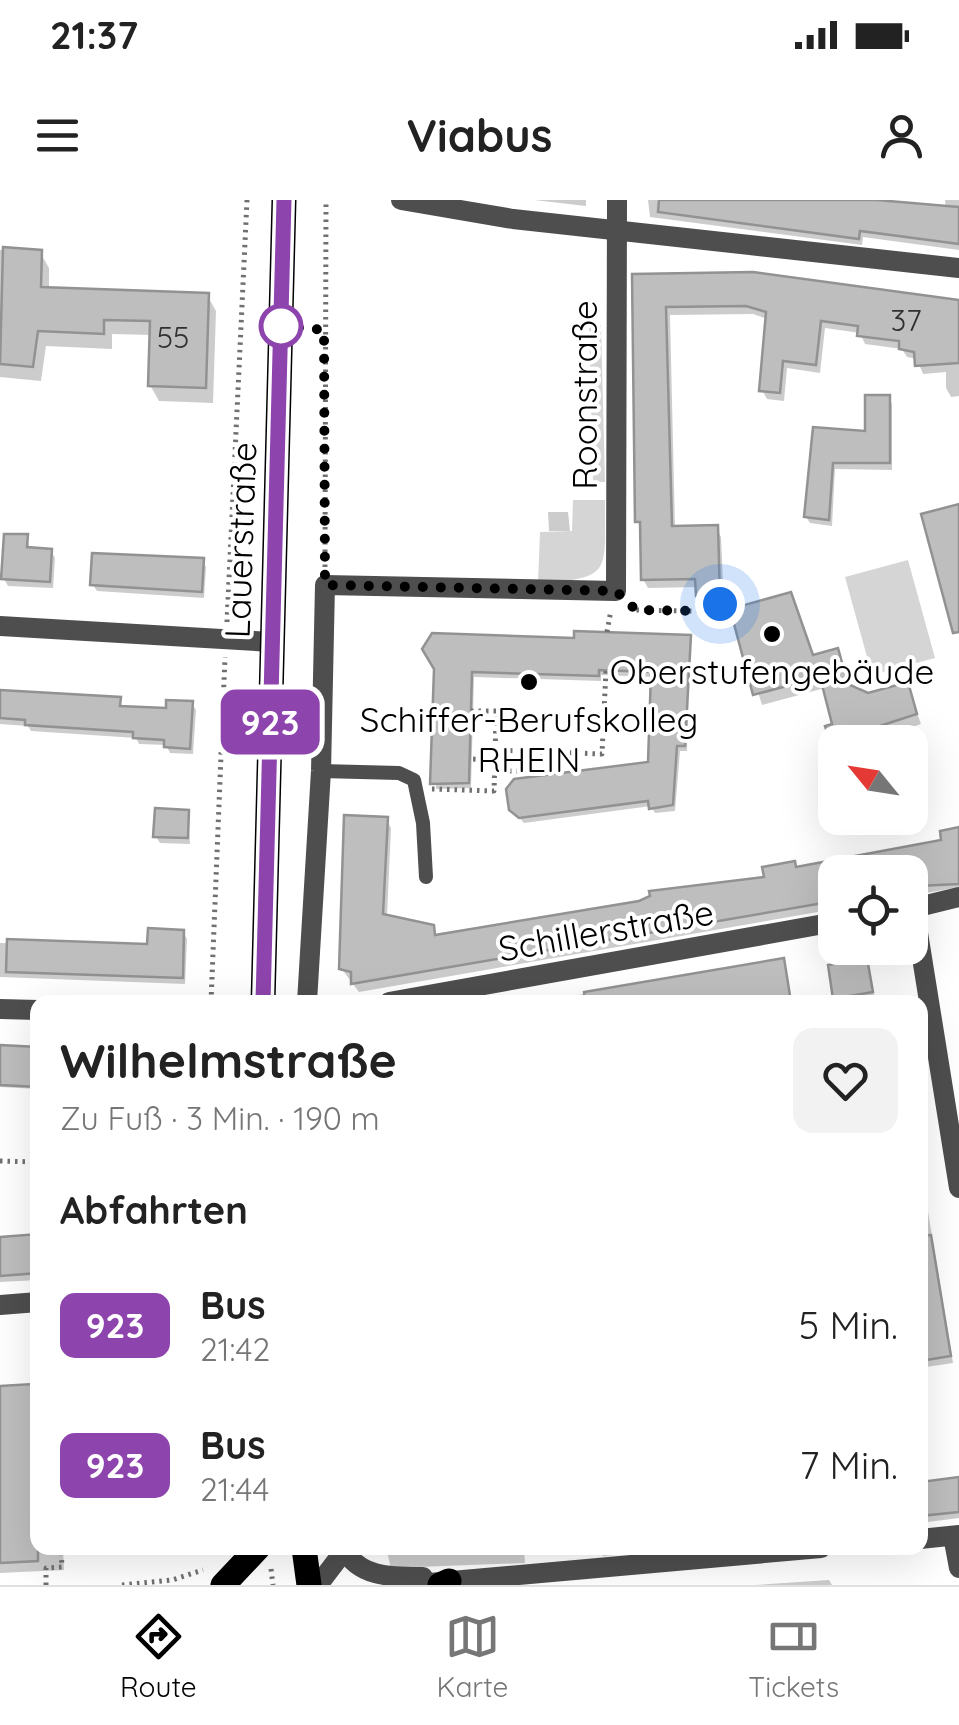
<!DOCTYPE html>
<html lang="de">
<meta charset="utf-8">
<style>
:root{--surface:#fff;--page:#f2f2f2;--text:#222;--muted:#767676;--line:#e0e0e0;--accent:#000}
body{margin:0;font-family:Quicksand,sans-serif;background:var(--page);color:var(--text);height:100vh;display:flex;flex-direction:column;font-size:38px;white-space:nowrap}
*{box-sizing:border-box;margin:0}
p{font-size:32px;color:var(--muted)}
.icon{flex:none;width:55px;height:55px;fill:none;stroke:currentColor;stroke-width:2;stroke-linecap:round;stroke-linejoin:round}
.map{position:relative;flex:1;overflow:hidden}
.drawer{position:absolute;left:30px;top:795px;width:898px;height:560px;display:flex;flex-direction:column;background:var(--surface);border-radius:20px;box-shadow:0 10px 40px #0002}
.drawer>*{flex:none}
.badge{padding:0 20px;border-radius:15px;font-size:35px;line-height:65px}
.needle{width:65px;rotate:300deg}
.buttons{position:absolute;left:818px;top:525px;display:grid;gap:20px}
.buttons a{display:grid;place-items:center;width:110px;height:110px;border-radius:20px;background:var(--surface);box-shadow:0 10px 40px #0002;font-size:50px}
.you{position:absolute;width:50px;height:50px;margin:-25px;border:8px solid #fff;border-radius:50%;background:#1a73e8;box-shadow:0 0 0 15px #1a73e833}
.map>.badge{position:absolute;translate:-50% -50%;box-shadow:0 0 0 5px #fff}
h2{padding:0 30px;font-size:38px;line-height:90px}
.round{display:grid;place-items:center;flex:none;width:105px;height:105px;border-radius:20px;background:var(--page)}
.head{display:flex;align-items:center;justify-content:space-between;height:170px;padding:0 30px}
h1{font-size:48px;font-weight:800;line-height:75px}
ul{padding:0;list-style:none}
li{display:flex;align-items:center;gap:30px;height:140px;padding:0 30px}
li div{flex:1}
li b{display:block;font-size:38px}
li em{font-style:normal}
li .badge{min-width:110px;font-weight:700;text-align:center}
.status{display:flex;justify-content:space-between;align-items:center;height:70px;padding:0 50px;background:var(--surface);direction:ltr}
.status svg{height:28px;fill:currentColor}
header{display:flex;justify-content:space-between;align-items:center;height:130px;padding:0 30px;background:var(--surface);font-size:45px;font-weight:800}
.tabs{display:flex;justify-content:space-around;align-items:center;height:140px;border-top:2px solid var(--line);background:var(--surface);font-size:28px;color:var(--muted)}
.tabs a{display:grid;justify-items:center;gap:5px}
.tabs .active{color:var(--accent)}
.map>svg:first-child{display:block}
</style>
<div class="status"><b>21:37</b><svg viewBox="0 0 49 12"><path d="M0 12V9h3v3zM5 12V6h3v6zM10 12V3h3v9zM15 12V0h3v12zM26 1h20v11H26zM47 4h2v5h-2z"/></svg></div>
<header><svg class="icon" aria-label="menu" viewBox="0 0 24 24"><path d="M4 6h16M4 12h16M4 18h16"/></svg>Viabus<svg class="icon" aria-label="person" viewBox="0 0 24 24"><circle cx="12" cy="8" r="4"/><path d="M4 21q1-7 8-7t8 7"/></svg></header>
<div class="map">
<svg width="959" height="1385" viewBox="0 0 959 1385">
<rect width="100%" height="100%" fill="#fff"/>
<g fill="#d5d5d5">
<polygon points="589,125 601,125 605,282 593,282"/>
<path d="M573,300H605C604,370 615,380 538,382L540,332L572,331Z"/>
<polygon points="908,360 935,458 872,475 845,377"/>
</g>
<g fill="#0003">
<polygon points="534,0 586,0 586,6"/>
<polygon points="648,0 871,0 946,8 945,0 959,0 959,50 863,37 862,45 650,17"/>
<polygon points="0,50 40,52 49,68 49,90 207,95 216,111 213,203 159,201 150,185 152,135 112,134 112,149 46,146 41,181 0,177"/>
<polygon points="634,76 959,102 959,196 951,197 946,188 946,172 923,174 917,159 907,157 902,149 865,144 860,133 825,128 820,173 787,168 784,201 767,199 762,190 768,119 753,114 670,115 675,328 716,328 721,337 724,404 703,404 698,387 648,388 643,379 643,330 638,321"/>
<polygon points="888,198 892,204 892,270 835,269 832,326 810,323 806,317 815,229 868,234"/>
<polygon points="548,312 568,312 570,331 549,331"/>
<polygon points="27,337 30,350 51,351 55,358 53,388 8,386 4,379"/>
<polygon points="202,360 206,367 204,398 97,391 93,385"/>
<polygon points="790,395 814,458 837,451 850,488 868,495 907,485 921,524 867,542 835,542 835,551 828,528 835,526 825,488 762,505 733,411"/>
<polygon points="690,437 687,551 680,551 675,611 655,613 651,606 524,623 511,609 650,564 653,477 601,475 601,481 474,477 471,588 436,589 437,469 576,441"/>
<polygon points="0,492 119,499 123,508 168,511 192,504 196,510 193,554 170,553 166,545 139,544 136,538 31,531 28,526 0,524"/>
<polygon points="187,612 190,644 160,643 156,637"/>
<polygon points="386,619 391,628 387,717 432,727 438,737 766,679 943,642 959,632 959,687 910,696 910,672 835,672 835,709 359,792 341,768"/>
<polygon points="183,732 187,739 185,784 0,777 0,743 150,747"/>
<polygon points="782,761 792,802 536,802"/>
<polygon points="866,761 875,799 838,802 836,798"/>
<polygon points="0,848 38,850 38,889 0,887"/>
<polygon points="920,963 953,1163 926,1167 920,1157"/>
<polygon points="38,1037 38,1080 0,1082 0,1039"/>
<polygon points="31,1187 37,1197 38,1348 63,1348 64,1370 0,1373 0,1189"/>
<polygon points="959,1280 959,1318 920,1323 920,1285"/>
<polygon points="386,1348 524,1348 525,1363 391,1368"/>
<polygon points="599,1348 688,1348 603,1356"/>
<polygon points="829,1380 832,1385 756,1385"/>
</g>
<g fill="#bebebe" stroke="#929292" stroke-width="2.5">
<polygon points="659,0 877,0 959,7 959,44 860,31 859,39 658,12"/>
<polygon points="3,47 42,50 41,87 209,93 206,188 148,186 150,121 104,120 104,134 38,131 33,167 0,164"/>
<polygon points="753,72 959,100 959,163 915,166 914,152 899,149 899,141 857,136 858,126 821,121 816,165 783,161 780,193 759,191 766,112 746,106 666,107 672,326 718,325 720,396 696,396 695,379 641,380 640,322 635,322 632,74"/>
<polygon points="865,195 890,195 890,263 833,263 829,320 804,317 813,227 865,231"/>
<polygon points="959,304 959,432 953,433 921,314"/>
<polygon points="4,334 28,334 27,347 52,349 50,382 1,379"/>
<polygon points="92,353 204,358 202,392 90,385"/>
<polygon points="791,392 813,455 838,448 848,484 868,493 908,482 917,514 861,532 864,542 830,542 825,526 832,524 820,477 753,495 730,409"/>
<polygon points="574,431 691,435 685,546 677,546 673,605 649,609 648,601 519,618 509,610 506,589 514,579 648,562 651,472 599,470 599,476 472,472 469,583 430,584 434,469 422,449 432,433 574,438"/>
<polygon points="0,490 121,497 120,506 166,508 166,500 193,501 190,549 164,547 164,540 133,538 133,532 25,525 25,520 0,518"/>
<polygon points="155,608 189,610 188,638 153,637"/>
<polygon points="344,615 388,617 383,714 434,725 435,735 639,701 650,696 649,691 764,677 762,667 795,661 796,667 941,640 940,631 959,627 959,684 918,686 915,672 835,672 835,701 351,784 351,772 339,769"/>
<polygon points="148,728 184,730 183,778 6,772 7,739 147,744"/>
<polygon points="784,758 791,802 585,802 584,792"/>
<polygon points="867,758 873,792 833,799 828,765"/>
<polygon points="0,845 38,847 38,887 0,885"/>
<polygon points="38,1034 38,1073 0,1076 0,1037"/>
<polygon points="931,1035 951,1156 920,1161 920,1036"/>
<polygon points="33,1184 34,1202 38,1202 38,1361 0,1363 0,1186"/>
<polygon points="959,1277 959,1312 920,1316 920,1282"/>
</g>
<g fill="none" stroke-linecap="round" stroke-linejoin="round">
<g stroke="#707070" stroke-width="5" stroke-dasharray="2.5 5" stroke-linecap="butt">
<polyline points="325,367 326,0"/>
<polyline points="631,405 636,410 696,411 720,405"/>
<polyline points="227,422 247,0"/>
<polyline points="607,432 611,410"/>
<polyline points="471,511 496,511 495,560"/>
<polyline points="495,550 602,554 606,470"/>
<polyline points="494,571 520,571"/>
<polyline points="432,589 494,591 495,560 470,559"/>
<polyline points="211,802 225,457"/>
<polyline points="0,961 38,962"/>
<polyline points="271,1369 273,1385"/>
<polyline points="46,1385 46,1368 62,1367 61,1348"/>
<polyline points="122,1385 172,1380 203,1370"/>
</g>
<polyline stroke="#4e4e4e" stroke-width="14" points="321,571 399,573 414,580 423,623 426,677"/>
<g stroke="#4e4e4e" stroke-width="20">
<polyline points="401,0 513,19 959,68"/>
<polyline points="0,426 272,442"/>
<polyline points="914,708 959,988"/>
<polyline points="910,709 959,697"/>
<polyline points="307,802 321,571 325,385 616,391 617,0"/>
<polyline points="389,802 835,722"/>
<polyline points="0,809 38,810"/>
<polyline points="0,1105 38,1102"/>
<polyline points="953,1336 959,1368"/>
<polyline points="920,1339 959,1335"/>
<path d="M344,1348C358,1378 393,1377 423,1377"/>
<polyline points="318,1385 344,1351"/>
<polyline points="407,1385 821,1348"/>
</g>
<g stroke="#000" stroke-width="25">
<polyline points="263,802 284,0"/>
<polyline points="304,1348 309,1385"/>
<polyline points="223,1385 258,1348"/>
<polyline points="440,1385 449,1381"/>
</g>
</g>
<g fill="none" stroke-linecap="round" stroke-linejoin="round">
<g stroke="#fff" stroke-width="22">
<polyline id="line" points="263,802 284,0"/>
</g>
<use href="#line" stroke="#8e44ad" stroke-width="15"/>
<polyline stroke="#000" stroke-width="10" stroke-dasharray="0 18" points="281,126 324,130 325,385 616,391 636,410 696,411 720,404"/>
</g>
<circle fill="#fff" stroke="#8e44ad" stroke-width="5" cx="281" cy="126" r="20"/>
<g fill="#000" stroke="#fff" stroke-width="4">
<circle cx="772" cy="434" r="10"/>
<circle cx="529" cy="482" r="10"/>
</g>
<g text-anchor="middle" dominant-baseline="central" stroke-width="8" stroke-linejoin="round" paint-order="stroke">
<g font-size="30" fill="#303030">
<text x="906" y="120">37</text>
<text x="173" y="137">55</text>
</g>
<g font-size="35" fill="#000" stroke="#fff">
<text transform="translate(584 195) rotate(-90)">Roonstraße</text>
<text transform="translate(240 340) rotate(-88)">Lauerstraße</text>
<text transform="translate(606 730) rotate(-10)">Schillerstraße</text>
</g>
<g font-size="35" fill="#000" stroke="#fff">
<text x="772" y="471">Oberstufengebäude</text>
<text x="529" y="519">Schiffer-Berufskolleg<tspan x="529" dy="40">RHEIN</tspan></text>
</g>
</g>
</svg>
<div class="buttons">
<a><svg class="needle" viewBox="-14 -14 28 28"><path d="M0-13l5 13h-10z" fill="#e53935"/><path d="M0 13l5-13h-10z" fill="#767676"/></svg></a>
<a><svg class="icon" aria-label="locate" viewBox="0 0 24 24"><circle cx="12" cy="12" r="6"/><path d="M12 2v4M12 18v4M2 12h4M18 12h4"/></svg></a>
</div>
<div class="you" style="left:720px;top:404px"></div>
<b class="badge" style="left:270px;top:522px;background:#8e44ad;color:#fff">923</b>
<section class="drawer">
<div class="head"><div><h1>Wilhelmstraße</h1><p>Zu Fuß · 3 Min. · 190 m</p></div><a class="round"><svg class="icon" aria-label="heart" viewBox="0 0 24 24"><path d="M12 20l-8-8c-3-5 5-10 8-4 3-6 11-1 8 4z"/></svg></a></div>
<h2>Abfahrten</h2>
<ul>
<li><span class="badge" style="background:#8e44ad;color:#fff">923</span><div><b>Bus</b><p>21:42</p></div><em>5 Min.</em></li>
<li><span class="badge" style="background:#8e44ad;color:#fff">923</span><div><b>Bus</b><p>21:44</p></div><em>7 Min.</em></li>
</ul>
</section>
</div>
<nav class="tabs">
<a class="active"><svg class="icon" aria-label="directions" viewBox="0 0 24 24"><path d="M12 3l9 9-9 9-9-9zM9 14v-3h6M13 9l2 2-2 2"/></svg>Route</a>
<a><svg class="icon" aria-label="map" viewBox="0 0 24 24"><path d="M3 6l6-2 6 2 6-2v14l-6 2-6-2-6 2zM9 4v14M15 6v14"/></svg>Karte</a>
<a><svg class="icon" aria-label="tickets" viewBox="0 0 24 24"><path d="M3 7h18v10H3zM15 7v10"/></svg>Tickets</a>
</nav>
